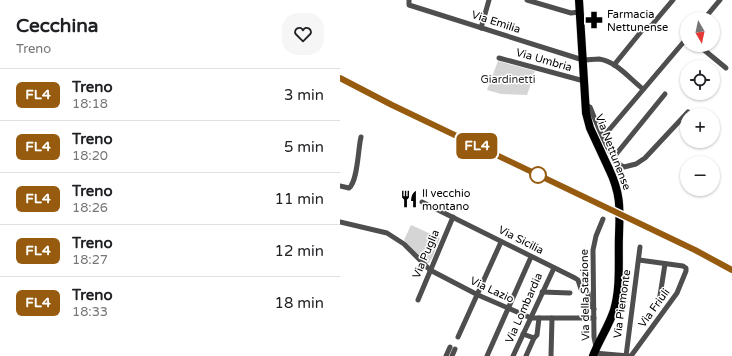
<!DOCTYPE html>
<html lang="it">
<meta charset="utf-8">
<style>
:root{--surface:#fff;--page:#f6f6f6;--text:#202124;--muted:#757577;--line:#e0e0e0}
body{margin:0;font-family:"Varela Round",sans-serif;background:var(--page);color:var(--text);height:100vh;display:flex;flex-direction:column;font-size:15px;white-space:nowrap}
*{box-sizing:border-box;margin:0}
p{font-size:13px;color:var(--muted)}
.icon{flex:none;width:22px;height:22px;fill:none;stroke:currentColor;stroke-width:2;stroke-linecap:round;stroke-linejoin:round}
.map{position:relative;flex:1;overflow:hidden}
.side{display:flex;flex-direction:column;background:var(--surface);width:340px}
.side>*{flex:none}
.badge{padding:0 8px;border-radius:6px;font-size:14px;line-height:26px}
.needle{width:26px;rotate:171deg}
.fabs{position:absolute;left:340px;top:12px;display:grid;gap:8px}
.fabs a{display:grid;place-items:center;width:40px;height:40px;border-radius:50%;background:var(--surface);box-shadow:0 1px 3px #0004;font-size:20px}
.map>.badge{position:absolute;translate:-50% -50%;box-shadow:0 0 0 2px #fff}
.round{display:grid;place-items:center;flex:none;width:42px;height:42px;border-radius:16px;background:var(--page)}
.headline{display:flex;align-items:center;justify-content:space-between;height:68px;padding:0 16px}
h1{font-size:19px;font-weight:700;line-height:30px}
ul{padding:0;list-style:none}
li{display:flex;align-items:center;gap:12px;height:52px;padding:0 16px;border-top:1px solid var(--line)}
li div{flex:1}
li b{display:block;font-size:15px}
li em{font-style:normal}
li .badge{min-width:44px;font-weight:700;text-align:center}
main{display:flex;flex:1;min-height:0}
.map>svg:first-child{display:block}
</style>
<main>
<section class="side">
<div class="headline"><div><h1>Cecchina</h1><p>Treno</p></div><a class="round"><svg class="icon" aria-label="heart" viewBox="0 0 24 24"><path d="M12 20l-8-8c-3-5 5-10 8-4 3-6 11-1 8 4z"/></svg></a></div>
<ul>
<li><span class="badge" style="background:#965b0e;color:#fff">FL4</span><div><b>Treno</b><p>18:18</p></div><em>3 min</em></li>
<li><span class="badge" style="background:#965b0e;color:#fff">FL4</span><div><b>Treno</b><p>18:20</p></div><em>5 min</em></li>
<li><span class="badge" style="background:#965b0e;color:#fff">FL4</span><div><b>Treno</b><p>18:26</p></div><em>11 min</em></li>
<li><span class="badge" style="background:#965b0e;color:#fff">FL4</span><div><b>Treno</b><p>18:27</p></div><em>12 min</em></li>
<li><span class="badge" style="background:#965b0e;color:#fff">FL4</span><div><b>Treno</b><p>18:33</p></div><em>18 min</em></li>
</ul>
</section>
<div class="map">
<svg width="392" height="356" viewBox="0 0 392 356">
<rect width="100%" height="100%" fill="#fff"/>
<g fill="#d5d5d5">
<polygon points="158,61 195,71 187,95 161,94 147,90"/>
<polygon points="71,225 100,238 93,256 89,263 86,264 64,240"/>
</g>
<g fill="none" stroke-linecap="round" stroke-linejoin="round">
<g stroke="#dbdbdb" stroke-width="9">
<g id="primary">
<polyline points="239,0 246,113 250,128 269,169"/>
<path d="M253,356C259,340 269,326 274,310C281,286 278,260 279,235"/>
</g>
</g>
<g stroke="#4e4e4e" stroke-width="5">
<path d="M69,0V5L243,60C248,60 254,59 259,59C276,61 290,79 303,89"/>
<polyline points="187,0 231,13 239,12"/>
<polyline points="364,19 380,0"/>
<polyline points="141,28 149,0"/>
<polyline points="358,45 386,68"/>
<polyline points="159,58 244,81"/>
<polyline points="274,65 304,28 311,26 333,0"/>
<path d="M245,105L250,107C256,121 271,163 284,167L296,164L305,158L348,112"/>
<polyline points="263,137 347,38"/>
<polyline points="273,158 325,94"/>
<path d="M0,186L9,188C18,181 18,148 21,137"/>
<polyline points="82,202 235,278 238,280 241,289 248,292 249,304 254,309"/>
<polyline points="0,222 47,233 64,244 90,270 138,295 191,318 254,318"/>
<polyline points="202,292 230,293"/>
<polyline points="78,300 113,217"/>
<polyline points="319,302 325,264"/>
<polyline points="183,334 194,338 197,335 199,318"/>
<polyline points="118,337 161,242"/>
<polyline points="256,347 254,337 253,250 256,236 263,219"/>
<polyline points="254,353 289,356"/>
<polyline points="106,356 110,347"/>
<polyline points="112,356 115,349"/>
<polyline points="147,356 191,257"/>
<polyline points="173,356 214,268"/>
<polyline points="186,356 194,338"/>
<polyline points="211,356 212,318"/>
<polyline points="286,356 300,247"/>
<polyline points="291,356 337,293 346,271 346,268 343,266 299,260"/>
</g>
<use href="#primary" stroke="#000" stroke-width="8"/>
<g stroke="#000" stroke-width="3">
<polyline id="rail" points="0,78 52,105 355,250 392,270"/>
</g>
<use href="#rail" stroke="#fff" stroke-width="1.5" stroke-dasharray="4.5" stroke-linecap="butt"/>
<g stroke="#dbdbdb" stroke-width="9" stroke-linecap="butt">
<path id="primary-bridge" d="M269,169C281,194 280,209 279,235"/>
</g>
<use href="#primary-bridge" stroke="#000" stroke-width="8"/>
</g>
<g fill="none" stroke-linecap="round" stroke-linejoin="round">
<g stroke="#fff" stroke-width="9">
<polyline id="line" points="0,78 52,105 355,250 392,270"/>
</g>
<use href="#line" stroke="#965b0e" stroke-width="6"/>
</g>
<defs>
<g id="pharmacy-bare" transform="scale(1.38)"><path d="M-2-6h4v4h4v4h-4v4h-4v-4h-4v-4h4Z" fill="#000" stroke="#fff" stroke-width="2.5" paint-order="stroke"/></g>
<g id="restaurant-bare" transform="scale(1.38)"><path d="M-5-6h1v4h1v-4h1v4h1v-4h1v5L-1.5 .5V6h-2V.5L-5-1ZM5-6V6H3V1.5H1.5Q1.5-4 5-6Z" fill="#000" stroke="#fff" stroke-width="2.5" paint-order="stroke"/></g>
</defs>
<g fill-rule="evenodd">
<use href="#pharmacy-bare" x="254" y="20"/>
<use href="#restaurant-bare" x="69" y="199"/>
</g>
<circle fill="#fff" stroke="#965b0e" stroke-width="2" cx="198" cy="175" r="8"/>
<g text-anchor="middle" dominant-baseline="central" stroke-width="3" stroke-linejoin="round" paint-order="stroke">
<g font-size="11" fill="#000" stroke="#fff" text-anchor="start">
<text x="267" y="14">Farmacia<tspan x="267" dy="13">Nettunense</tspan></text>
<text x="82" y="193">Il vecchio<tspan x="82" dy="13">montano</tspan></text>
</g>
<g font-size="11" fill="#000" stroke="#fff">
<text transform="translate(156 22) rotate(18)">Via Emilia</text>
<text transform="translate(204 60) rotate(16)">Via Umbria</text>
<text transform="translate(273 152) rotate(69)">Via Nettunense</text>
<text transform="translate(181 240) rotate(27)">Via Sicilia</text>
<text transform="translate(86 254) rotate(-67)">Via Puglia</text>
<text transform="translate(152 290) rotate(25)">Via Lazio</text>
<text transform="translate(245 295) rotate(-91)">Via della Stazione</text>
<text transform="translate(282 304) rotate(-82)">Via Piemonte</text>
<text transform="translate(184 308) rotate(-66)">Via Lombardia</text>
<text transform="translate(314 308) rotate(-54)">Via Friuli</text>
</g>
<g font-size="11" fill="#2c2c2c" stroke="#fff">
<text x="168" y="79">Giardinetti</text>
</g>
</g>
</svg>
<div class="fabs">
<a><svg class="needle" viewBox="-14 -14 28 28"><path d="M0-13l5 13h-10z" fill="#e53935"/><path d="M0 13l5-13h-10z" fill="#757577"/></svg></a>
<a><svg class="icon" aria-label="locate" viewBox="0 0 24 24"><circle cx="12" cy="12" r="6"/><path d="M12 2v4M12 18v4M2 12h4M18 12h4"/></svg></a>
<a>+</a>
<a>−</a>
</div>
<b class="badge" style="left:137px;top:146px;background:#965b0e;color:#fff">FL4</b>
</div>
</main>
